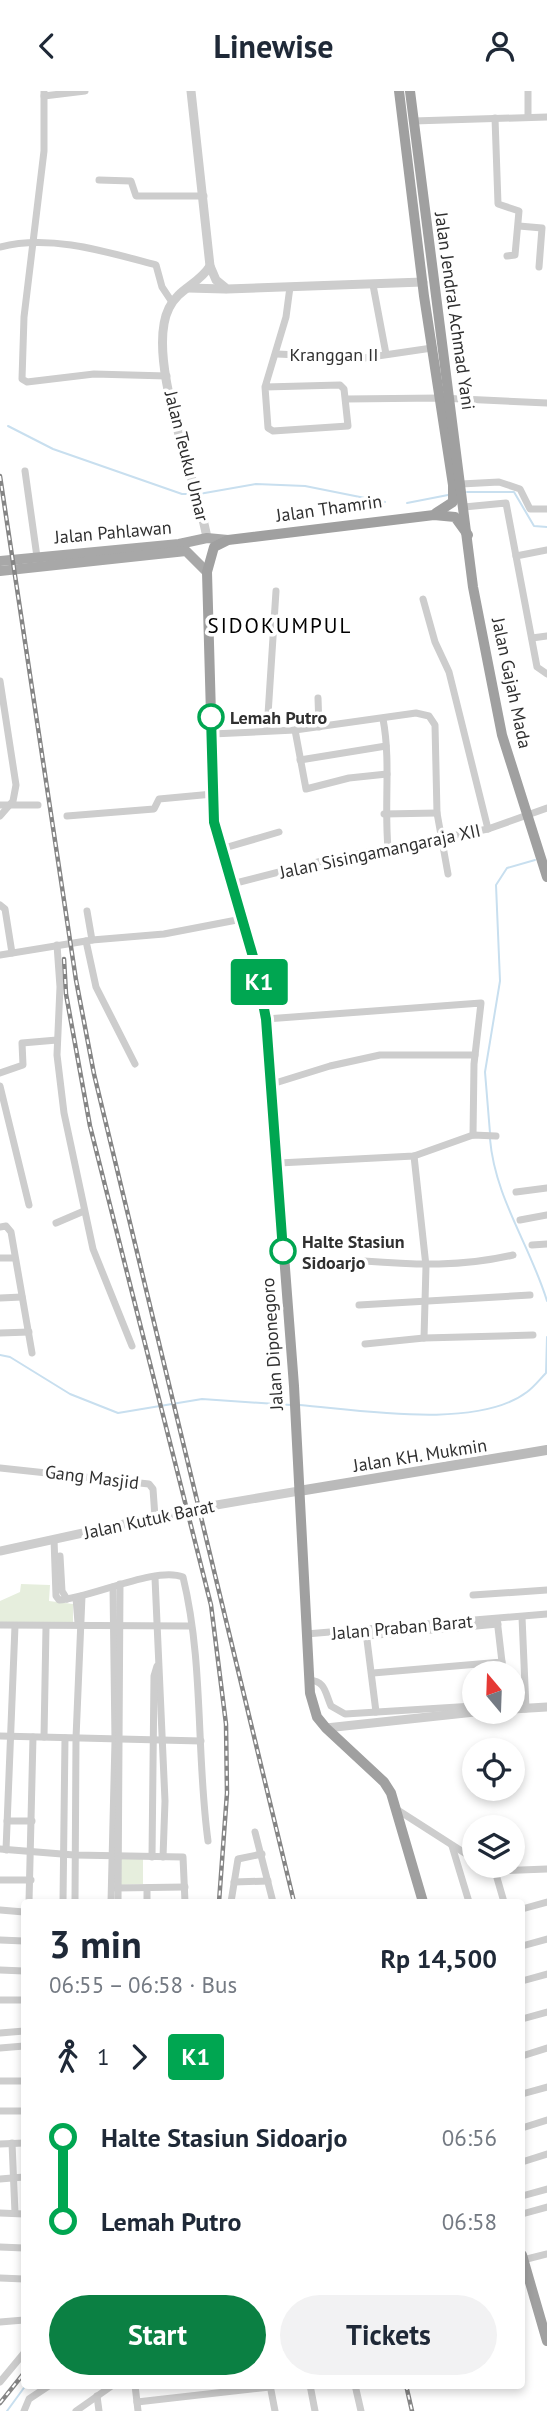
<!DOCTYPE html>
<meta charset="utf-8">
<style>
:root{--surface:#fff;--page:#f2f2f3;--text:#1f2937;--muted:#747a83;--accent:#0b8043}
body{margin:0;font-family:"PT Sans",sans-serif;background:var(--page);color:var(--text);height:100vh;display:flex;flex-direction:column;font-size:26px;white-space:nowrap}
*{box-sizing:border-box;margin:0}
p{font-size:23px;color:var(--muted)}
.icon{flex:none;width:38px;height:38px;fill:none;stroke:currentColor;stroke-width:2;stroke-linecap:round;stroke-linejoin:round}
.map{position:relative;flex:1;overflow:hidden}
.side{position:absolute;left:21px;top:1808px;width:504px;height:490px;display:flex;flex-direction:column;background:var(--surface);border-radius:7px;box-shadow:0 4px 10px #0003}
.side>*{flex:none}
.badge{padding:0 14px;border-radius:5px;font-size:24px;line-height:46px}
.needle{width:46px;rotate:341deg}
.tools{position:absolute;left:462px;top:1570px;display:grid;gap:14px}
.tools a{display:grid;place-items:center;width:63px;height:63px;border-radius:50%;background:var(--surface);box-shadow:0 4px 10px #0003;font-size:35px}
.map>.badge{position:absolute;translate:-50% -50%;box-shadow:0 0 0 4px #fff}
.legs{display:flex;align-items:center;gap:10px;height:77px;padding:0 28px;font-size:23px}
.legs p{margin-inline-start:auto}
.overview{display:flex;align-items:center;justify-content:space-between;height:119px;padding:0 28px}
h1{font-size:38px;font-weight:800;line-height:52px}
.primary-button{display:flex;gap:14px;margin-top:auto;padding:14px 28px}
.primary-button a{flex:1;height:80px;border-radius:42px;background:var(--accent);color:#fff;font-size:28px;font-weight:800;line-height:80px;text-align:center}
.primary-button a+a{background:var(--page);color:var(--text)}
ul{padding:0 28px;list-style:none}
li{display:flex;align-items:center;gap:24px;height:84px;font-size:26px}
li i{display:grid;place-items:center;width:10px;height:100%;margin:0 9px;background:currentColor}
li i::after{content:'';width:18px;height:18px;margin:-9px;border:5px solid;border-radius:50%;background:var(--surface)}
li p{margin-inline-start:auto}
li:first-child i{background:linear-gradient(#0000 50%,currentColor 0)}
li:last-child i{background:linear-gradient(currentColor 50%,#0000 0)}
header{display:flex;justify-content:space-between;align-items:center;height:91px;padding:0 28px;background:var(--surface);font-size:32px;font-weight:800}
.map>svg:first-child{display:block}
</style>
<header><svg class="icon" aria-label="back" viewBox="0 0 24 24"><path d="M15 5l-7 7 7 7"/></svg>Linewise<svg class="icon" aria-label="person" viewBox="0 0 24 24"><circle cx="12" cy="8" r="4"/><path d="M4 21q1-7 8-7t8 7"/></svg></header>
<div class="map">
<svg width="547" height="2320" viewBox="0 0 547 2320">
<rect width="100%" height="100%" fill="#fff"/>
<g fill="#e6eedd">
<polygon points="21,1493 50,1494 49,1510 73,1513 73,1531 0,1531 0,1510 20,1501"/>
<polygon points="118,1768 143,1768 143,1793 119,1794"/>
</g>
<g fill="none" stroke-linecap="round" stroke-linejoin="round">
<g stroke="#c8dfef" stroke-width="2">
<polyline points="8,335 53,358 182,403 190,403"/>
<polyline points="467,401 514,401 534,435 547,436"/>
<polyline points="199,403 256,393 305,395 385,411"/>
<polyline points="407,412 448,404"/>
<polyline points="490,1042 485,981 500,890 496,794 507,777 535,769"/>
<path d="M490,1048C495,1107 530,1154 547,1210"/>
<polyline points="0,1264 10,1266 70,1303 118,1322 202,1308 291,1314"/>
<path d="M300,1314C360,1319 477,1339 527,1301C534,1296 540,1288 546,1282L547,1246"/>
<polyline points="7,2320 26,2294"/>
</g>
<g stroke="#cdcdcd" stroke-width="7">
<polyline points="44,1 44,5 85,0"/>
<polyline points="44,5 44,60 24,226 22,288 27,291 94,283 167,285"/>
<polyline points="528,26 528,0"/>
<polyline points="495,27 498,113 519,120 515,164 507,165"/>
<polyline points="413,30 547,26"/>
<polyline points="99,89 131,90 136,105 204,105"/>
<polyline points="519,135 542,137 539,176"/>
<path d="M0,156C51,143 107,161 156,174L162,196L172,211"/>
<polyline points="373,194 386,263"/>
<polyline points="277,263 364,267 432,257"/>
<polyline points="265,296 340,294 344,298 348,335 273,340 268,337 265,296 286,226 290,196"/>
<polyline points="346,308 440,307 547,312"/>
<polyline points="25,380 37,466"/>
<polyline points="461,393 499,391 520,398 530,418 547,418"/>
<polyline points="464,416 506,412 537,576 547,583"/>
<polyline points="516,465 547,459"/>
<polyline points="423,508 435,551 449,581 488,738"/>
<polyline points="532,547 547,545"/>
<polyline points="0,590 16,694 13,710 0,725"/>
<polyline points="318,607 319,636"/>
<path d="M383,628C391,670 384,714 388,757"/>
<polyline points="267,639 276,500"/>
<polyline points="295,639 306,698 349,687 387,683"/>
<polyline points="212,643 295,639 416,622 429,625 435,634 437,722 448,783"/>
<polyline points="300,669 386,655"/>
<polyline points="0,714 38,714"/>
<polyline points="384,723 437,722"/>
<polyline points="67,725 154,718 159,708 213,703"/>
<polyline points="221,758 279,741"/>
<polyline points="232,793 322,770 488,738 547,717"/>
<polyline points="0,814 5,818 12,862"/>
<polyline points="87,820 92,849"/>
<polyline points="86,850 96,896 135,973"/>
<polyline points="57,854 60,896 57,964 64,1022 93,1158 132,1255"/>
<polyline points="0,864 92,849 164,843 242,828"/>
<polyline points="266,928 481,912 474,973 473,1044"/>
<polyline points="0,982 23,974 22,952 57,949"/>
<polyline points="272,993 330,975 380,964 475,964"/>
<polyline points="0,995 29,1114"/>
<polyline points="414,1065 426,1175 424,1247"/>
<polyline points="279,1072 414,1065 473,1044 496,1045"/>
<polyline points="516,1101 547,1097"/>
<polyline points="520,1129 547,1124"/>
<polyline points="56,1132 84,1120"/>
<polyline points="0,1136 6,1135 11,1141 32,1262"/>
<polyline points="532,1154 547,1153"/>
<polyline points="0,1167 14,1167"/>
<path d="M364,1170C416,1174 462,1176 513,1164"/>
<polyline points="0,1207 22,1206"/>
<polyline points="359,1214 530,1204"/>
<polyline points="0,1242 29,1241"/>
<polyline points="365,1253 424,1247 533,1244"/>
<polyline points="0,1377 149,1393 153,1398 155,1426"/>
<path d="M54,1448L56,1505L59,1509C91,1507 156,1475 183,1486C204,1572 196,1662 208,1750"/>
<polyline points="60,1465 62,1500 67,1508"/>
<polyline points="155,1487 165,1710 163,1766"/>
<polyline points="473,1504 547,1499"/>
<polyline points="76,1507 78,1532"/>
<polyline points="522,1526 526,1618"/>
<polyline points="0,1534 190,1535"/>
<polyline points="366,1541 376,1621"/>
<polyline points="306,1543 547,1523"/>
<polyline points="366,1545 498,1533"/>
<polyline points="502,1571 503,1582"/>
<polyline points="373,1582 502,1571 497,1528"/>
<path d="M309,1589C326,1590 325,1602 331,1615L345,1623L474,1615"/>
<polyline points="0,1645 201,1650"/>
<polyline points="44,1646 46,1536"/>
<polyline points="396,1718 474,1768"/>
<polyline points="7,1730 32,1730"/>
<polyline points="255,1741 273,1811"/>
<polyline points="452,1755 469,1811"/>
<polyline points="0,1758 74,1764 183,1766 185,1811"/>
<polyline points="6,1759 15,1535"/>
<polyline points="152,1766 154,1585 157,1575"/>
<polyline points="484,1774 495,1780 547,1778"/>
<polyline points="495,1780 504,1811"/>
<polyline points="0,1789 31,1789"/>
<polyline points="234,1791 268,1790"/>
<polyline points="116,1797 185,1796"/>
<polyline points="147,1797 147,1811"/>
<polyline points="29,1811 33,1646"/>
<polyline points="63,1811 65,1647"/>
<polyline points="75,1811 76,1647 82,1505"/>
<polyline points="111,1811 115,1650 113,1496"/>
<polyline points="118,1811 120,1493"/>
<polyline points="231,1811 238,1768 262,1763"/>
<polyline points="522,1818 547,1811"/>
<polyline points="0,1819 24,1821"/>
<polyline points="0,1849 24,1850"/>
<polyline points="522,1855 547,1848"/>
<polyline points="0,1879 24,1880"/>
<polyline points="522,1890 547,1883"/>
<polyline points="0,1909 24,1909"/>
<polyline points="522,1928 547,1921"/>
<polyline points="0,1942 24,1940"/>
<polyline points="0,1957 24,1955"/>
<polyline points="522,1965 547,1957"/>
<polyline points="0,1990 24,1990"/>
<polyline points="522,2003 547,1996"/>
<polyline points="0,2020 24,2020"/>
<polyline points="522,2037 547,2029"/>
<polyline points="12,2052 15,2122"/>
<polyline points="0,2053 24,2052"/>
<polyline points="522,2071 547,2063"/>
<polyline points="0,2088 24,2086"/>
<polyline points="522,2105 547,2098"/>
<polyline points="0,2122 24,2123"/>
<polyline points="522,2123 547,2116"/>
<polyline points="0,2156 24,2157"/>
<polyline points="523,2169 547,2163"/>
<polyline points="0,2187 24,2188"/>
<polyline points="0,2231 24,2229"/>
<polyline points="0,2291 24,2262"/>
<polyline points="135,2294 138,2320"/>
<polyline points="270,2294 275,2320"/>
<polyline points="310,2294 315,2320"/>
<polyline points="355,2294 361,2320"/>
<polyline points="97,2305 99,2320"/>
<polyline points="137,2311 270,2296"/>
<polyline points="24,2320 29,2308 50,2294"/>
<polyline points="76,2320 113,2294"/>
</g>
<g stroke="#cdcdcd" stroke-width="9">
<polyline points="191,0 210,175 216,189 227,198 423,191"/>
<polyline points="188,197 225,198"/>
<path d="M207,447C198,392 144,267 169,217C178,198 199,193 210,175"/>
<polyline points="0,1460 193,1418 299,1400"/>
<polyline points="513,1618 547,1616"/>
<polyline points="326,1637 484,1620"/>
</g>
<polyline stroke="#bababa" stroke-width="10" points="299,1400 547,1359"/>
<g stroke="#a8a8a8" stroke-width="10">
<polyline points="0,470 179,453 207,447 228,449"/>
<polyline points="0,480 186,460 207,481"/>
</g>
<g stroke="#a0a0a0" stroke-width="10">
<polyline points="399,0 424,205 453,394 453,411 436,422"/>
<polyline points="410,0 473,496 502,644 547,786"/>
<polyline points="423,1811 391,1702 384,1691 326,1637 317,1626 310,1602 294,1295 266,928 256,876 214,731 207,481 214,456 228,449 434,424 455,426 468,444"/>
<polyline points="522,2164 547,2250"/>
</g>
<g stroke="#858585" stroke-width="4.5">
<g id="rail">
<polyline points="0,385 76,889 94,983 294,1811"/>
<polyline points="64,868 66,903 90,1035 211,1514 226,1633 227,1702 219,1811"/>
<polyline points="406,2294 412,2320"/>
<polyline points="0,2312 24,2282"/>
</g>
</g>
<use href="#rail" stroke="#fff" stroke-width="2" stroke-dasharray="5" stroke-linecap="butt"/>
</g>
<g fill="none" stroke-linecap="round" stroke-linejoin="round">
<g stroke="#fff" stroke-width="16">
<polyline id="line-1" points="211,626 214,731 256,876 266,928 283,1160"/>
</g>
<use href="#line-1" stroke="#00a651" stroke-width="10"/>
</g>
<g fill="#fff" stroke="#00a651" stroke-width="3.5">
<circle cx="211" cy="626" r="12"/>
<circle cx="283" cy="1160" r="12"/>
</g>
<g text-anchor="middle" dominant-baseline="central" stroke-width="7" stroke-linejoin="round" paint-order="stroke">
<g font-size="18" fill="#303030" stroke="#fff">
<text transform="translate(455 220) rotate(82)">Jalan Jendral Achmad Yani</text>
<text x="334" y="263">Kranggan II</text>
<text transform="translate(187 365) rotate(76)">Jalan Teuku Umar</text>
<text transform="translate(329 417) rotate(-8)">Jalan Thamrin</text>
<text transform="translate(113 441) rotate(-5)">Jalan Pahlawan</text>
<text transform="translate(512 592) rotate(78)">Jalan Gajah Mada</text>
<text transform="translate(380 760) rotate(-12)">Jalan Sisingamangaraja XII</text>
<text transform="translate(272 1253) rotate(-94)">Jalan Diponegoro</text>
<text transform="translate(420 1364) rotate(-9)">Jalan KH. Mukmin</text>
<text transform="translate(92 1386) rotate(7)">Gang Masjid</text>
<text transform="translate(149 1428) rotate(-12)">Jalan Kutuk Barat</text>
<text transform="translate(402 1536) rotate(-5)">Jalan Praban Barat</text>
</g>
<g font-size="18" font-weight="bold" fill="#303030" stroke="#fff" text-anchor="start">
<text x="230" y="626">Lemah Putro</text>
<text x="302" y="1150">Halte Stasiun<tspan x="302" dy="21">Sidoarjo</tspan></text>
</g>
<g font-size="21" letter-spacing="2" fill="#000" stroke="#fff">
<text x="280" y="534">SIDOKUMPUL</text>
</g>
</g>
</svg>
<div class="tools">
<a><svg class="needle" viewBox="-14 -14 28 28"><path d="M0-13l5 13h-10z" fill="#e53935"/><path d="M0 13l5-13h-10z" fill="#747a83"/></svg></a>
<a><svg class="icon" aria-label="locate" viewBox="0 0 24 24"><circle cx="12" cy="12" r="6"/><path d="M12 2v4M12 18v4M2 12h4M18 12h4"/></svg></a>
<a><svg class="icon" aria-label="layers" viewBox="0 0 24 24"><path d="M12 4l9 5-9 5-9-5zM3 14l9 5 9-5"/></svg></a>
</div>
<b class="badge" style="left:259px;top:891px;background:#00a651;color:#fff">K1</b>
<section class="side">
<div class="overview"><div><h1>3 min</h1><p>06:55 – 06:58 · Bus</p></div><b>Rp 14,500</b></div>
<div class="legs"><svg class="icon" aria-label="walk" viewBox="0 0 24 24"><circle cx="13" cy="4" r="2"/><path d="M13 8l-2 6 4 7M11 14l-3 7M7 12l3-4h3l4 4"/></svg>1<svg class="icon" aria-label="forward" viewBox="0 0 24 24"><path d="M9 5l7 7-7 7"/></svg><b class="badge" style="background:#00a651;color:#fff">K1</b></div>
<ul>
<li><i style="color:#00a651"></i><b>Halte Stasiun Sidoarjo</b><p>06:56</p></li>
<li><i style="color:#00a651"></i><b>Lemah Putro</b><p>06:58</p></li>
</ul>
<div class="primary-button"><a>Start</a><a>Tickets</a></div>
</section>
</div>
